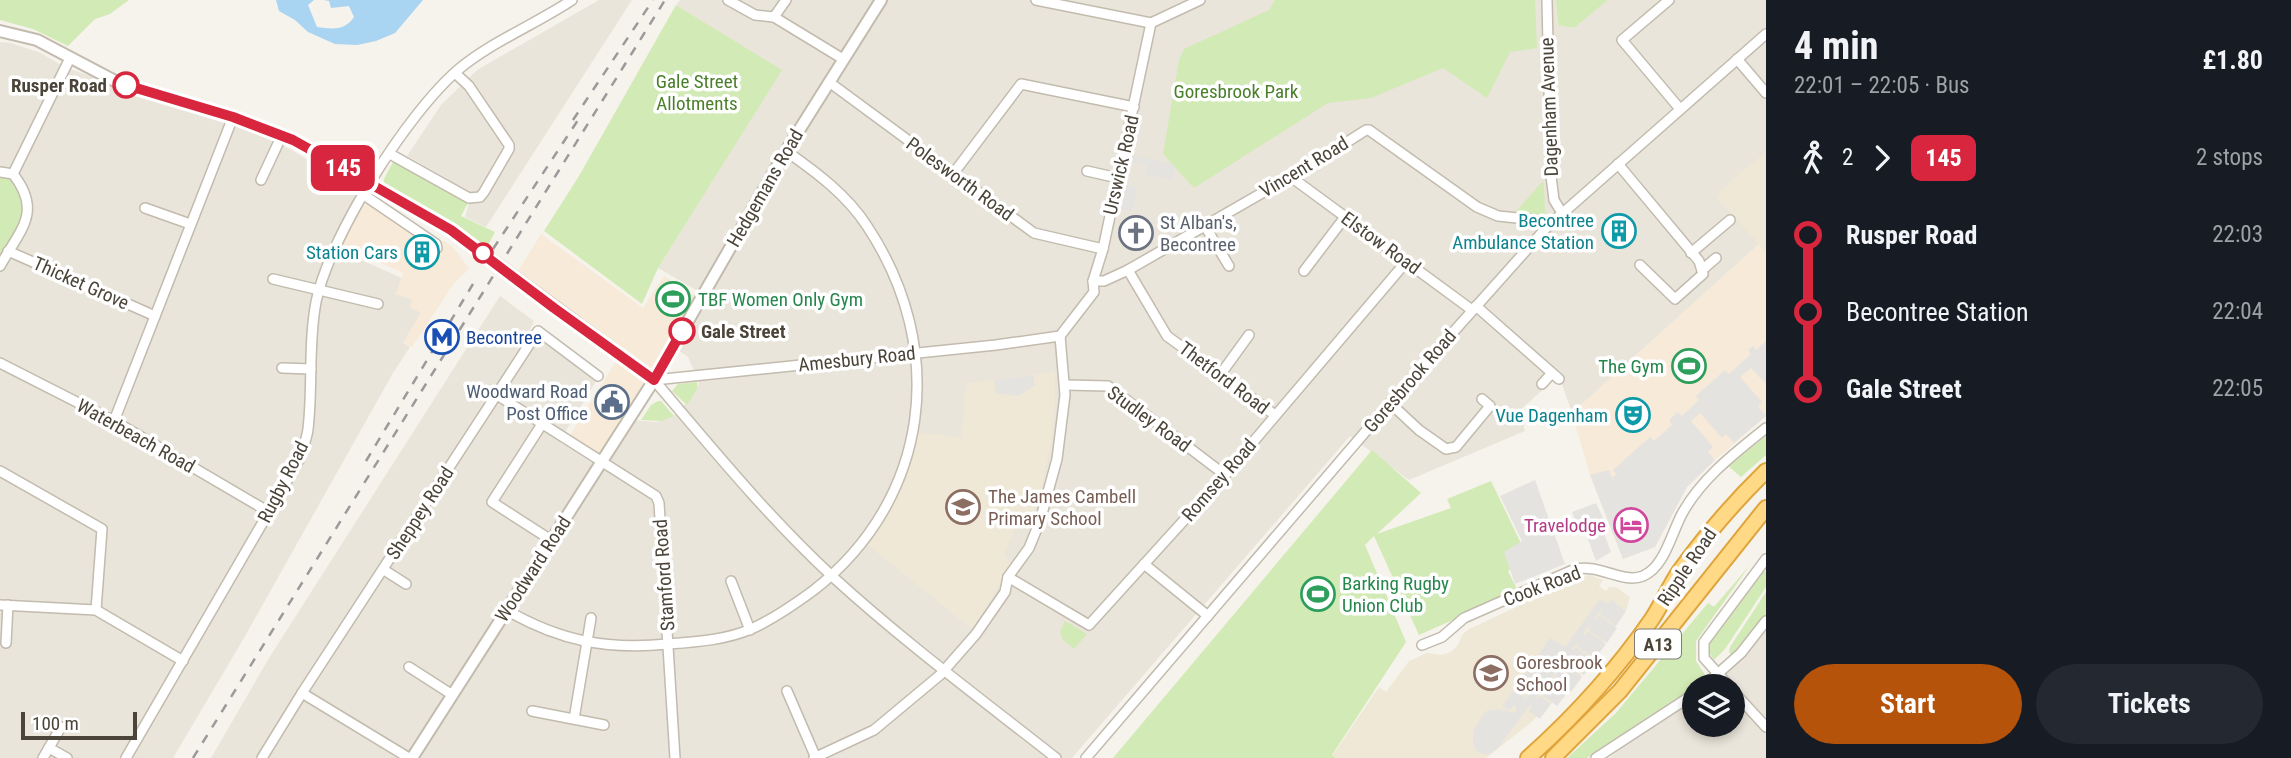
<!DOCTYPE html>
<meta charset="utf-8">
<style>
:root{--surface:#171b24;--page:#242831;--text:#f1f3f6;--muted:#9ea1a6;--accent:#b45309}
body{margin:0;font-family:"Roboto Condensed",sans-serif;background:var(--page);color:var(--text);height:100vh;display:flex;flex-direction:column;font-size:26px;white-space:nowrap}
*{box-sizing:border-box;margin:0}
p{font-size:23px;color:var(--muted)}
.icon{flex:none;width:38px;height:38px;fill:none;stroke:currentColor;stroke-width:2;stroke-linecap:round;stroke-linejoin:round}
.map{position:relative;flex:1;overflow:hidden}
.side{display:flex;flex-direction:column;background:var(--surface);width:525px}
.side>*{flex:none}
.badge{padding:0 14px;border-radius:10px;font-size:24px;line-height:46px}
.buttons{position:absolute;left:1682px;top:674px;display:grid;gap:14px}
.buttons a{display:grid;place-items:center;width:63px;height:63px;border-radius:50%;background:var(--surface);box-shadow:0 4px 10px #0003;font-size:35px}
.scale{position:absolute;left:21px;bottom:18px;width:116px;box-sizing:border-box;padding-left:7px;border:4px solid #4b4439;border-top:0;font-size:19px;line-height:24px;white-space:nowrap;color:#4b4439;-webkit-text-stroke:5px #fff;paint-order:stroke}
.map>.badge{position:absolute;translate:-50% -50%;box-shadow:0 0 0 4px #fff}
.legs{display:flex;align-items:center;gap:10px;height:77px;padding:0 28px;font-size:23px}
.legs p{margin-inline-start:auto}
.overview{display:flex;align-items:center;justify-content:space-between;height:119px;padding:0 28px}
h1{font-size:38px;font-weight:700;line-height:52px}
.cta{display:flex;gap:14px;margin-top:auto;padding:14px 28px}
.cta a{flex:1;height:80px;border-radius:42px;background:var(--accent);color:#fff;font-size:28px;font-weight:700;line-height:80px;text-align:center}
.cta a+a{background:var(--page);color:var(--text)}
ul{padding:0 28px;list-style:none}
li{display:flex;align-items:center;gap:24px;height:77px;font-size:26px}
li i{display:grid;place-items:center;width:10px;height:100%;margin:0 9px;background:currentColor}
li i::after{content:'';width:18px;height:18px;margin:-9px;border:5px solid;border-radius:50%;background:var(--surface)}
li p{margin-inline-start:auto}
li:first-child i{background:linear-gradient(#0000 50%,currentColor 0)}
li:last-child i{background:linear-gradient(currentColor 50%,#0000 0)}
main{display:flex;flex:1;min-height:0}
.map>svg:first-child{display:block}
</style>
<main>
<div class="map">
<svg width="1766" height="758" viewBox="0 0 1766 758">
<rect width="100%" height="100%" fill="#f6f3ec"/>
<g fill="#eae5da">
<polygon points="599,0 632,0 486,227 465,217 472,193 407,156 441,105 477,70"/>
<polygon points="680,0 1556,0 1558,25 1574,28 1608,0 1766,0 1766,252 1758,245 1572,413 1558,373 1546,387 1520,410 1525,431 1409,480 1350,436 1072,758 211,758 269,658 500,296 534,321 530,329 597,380 559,442 602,469 633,420 656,422 670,418 681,410 699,383 688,357 678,350 710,298 658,268 781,70 676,5"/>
<polygon points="0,42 11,43 41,53 64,67 247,130 290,149 359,191 329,246 402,278 396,294 412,299 421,313 403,343 410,347 393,373 244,638 173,758 0,758"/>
<polygon points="1766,616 1766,758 1609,758 1694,690 1694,724 1732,724 1732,686 1699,686 1751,640"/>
</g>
<g fill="#f7ead8">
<polygon points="368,203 432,245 444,241 454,248 469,269 454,283 412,347 403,343 421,313 410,307 412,299 396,294 403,273 342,245 342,239 360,207"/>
<polygon points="541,234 643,308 664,276 696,297 657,365 603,451 599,453 594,453 569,437 623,350 518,271"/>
<polygon points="1759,244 1766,252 1766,416 1715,460 1687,487 1655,547 1623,559 1590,475 1572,413"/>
</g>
<g fill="#efe8d6">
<polygon points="1766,152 1766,252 1716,197 1733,179"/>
<polygon points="1055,372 1055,405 1050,448 1040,494 1029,524 1018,520 1004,555 1012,565 972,629 868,545 883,523 899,491 915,449 917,432 961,438 965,406 962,405 968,383"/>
<polygon points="1590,575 1603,580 1599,586 1606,591 1609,587 1616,587 1630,597 1627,608 1590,665 1576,681 1528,725 1486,758 1335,758 1332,756 1379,687 1386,692 1409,661 1427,653 1442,655 1451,652 1458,645 1462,635 1469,629 1525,603 1527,599 1571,579"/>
</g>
<g fill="#d2eab5">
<polygon points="0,0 129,0 110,14 95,19 68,46 33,29 0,20"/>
<polygon points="1275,0 1535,0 1537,48 1510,52 1487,98 1443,68 1371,98 1328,103 1194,188 1163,154 1179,60 1184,49 1269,10"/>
<polygon points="1556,0 1608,0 1574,28 1558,25"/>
<polygon points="676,5 782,70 658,268 642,304 544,231 579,176"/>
<polygon points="393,162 400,162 469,201 461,216 495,232 487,247 456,225 384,184 384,179"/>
<path d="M0,176C9,178 13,181 18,189C34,212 11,241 0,262Z"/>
<polygon points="1544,182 1545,217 1513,215 1541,183"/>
<polygon points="697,382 697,389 687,405 672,391 678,384"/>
<polygon points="658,401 661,401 674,416 662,421 641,420 651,405"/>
<polygon points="1766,436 1766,455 1741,477 1728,466"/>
<polygon points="1372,450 1421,493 1377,534 1451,508 1447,499 1491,481 1527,556 1508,571 1518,591 1419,635 1374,536 1365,545 1406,642 1332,755 1335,758 1113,758"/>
<polygon points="1750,565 1696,641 1696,661 1705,675 1703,681 1587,758 1567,758 1616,713 1708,603 1714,607"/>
<polygon points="1763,571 1766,572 1766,587 1725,649 1714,660 1708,651 1710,639"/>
<polygon points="1766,592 1766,615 1732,657 1729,652 1730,647"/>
<polygon points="1065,621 1087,634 1074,649 1063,640 1060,632"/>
</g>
<g fill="#e5e3e0">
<polygon points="1129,155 1172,164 1175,168 1173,180 1145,174 1147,164 1128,161"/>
<polygon points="1123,184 1138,188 1132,211 1118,208"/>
<polygon points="1766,341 1766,384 1751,368 1740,377 1762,402 1758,406 1766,416 1734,443 1726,434 1722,438 1700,413 1691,421 1713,447 1708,452 1715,460 1687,487 1655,547 1623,559 1590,475 1609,470 1612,478 1616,474 1613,470 1650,437 1654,441 1672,425 1669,420 1678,412 1682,416 1699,400 1696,396 1725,370 1729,374 1751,354 1748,350 1753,346 1756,350"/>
<polygon points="1033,375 1035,385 1018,396 996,393 994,380"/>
<polygon points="1535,480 1565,564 1515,584 1504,552 1522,541 1500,496"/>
<polygon points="1596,503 1604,520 1600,522 1611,552 1596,561 1584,528 1579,529 1572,512"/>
<polygon points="1600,599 1607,604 1611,600 1626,611 1616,626 1600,614 1602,609 1595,616 1596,620 1599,615 1617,628 1607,643 1589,630 1590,625 1583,633 1585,636 1588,631 1606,644 1595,659 1577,646 1579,641 1572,649 1573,651 1576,647 1594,661 1589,672 1587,671 1584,675 1566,662 1569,658 1567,656 1560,667 1564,663 1582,677 1571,692 1553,678 1557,674 1555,673 1547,683 1552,680 1568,692 1557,706 1541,694 1544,690 1543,689 1535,700 1540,696 1551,704 1540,719 1529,711 1532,706 1530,705 1497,749 1489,754 1482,754 1476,750 1473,744 1473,730 1486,711 1498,709 1515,713 1517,708 1514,705 1509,711 1502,706 1514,690 1525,698 1523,702 1535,687 1523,677 1550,638 1565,647"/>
</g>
<path fill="#a9d4f2" d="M276,0H314L308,5L317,27C332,29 345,31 354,17L349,6L331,8L329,1L324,0H423L395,33L376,41L357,45L335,44L308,32L295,20L279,11Z"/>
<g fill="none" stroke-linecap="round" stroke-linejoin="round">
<g stroke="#c2bbae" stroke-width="12">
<g id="minor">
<polyline points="728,0 755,15 774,17"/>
<polyline points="786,0 774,17 843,59"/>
<polyline points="1036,0 1151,23 1200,0"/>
<polyline points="1547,0 1551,176 1554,200 1562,213"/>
<polyline points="1669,0 1622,40 1680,109"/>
<polyline points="1737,59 1766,93"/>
<polyline points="829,82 1034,233 1103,249"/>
<polyline points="390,154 469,198 480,197 484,192 509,149 509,145 469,86 455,73"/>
<polyline points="1618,164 1699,261 1703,274 1675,299 1640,265"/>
<polyline points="1087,171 1118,178"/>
<path d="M0,172L13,174C43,212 20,230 0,266"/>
<polyline points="13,174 70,58"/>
<polyline points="953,174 1021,84 1134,107"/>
<polyline points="1291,177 1472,310"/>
<polyline points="261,180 282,135"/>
<polyline points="364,195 436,244 437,248"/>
<polyline points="145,208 190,224"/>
<polyline points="1205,226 1229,266"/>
<polyline points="8,251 155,316"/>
<polyline points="1691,253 1730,220"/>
<polyline points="1128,270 1167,336 1275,415"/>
<polyline points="1702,270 1716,258"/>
<polyline points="1304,271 1345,217"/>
<polyline points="273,279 378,304"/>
<polyline points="1093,281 1104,281 1128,270 1316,162 1366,130 1369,130 1477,207 1498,216 1537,220 1547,227"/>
<polyline points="1476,306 1559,379"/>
<polyline points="0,363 114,421 269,512"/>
<polyline points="282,368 311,369"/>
<polyline points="1220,375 1249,335"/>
<polyline points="654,380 996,345 1060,336 1094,292 1093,281 1103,249 1151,23"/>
<path d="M654,380C711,447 768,517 833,577C903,641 981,699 1056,758"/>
<polyline points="1542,384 1552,373"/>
<polyline points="1065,385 1108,386 1225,475"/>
<polyline points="497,395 656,496 659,503 675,758"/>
<polyline points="1390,403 1419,430 1446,449 1456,447 1490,406 1482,399"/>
<polyline points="114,421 233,117"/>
<polyline points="542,424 492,502 551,540"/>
<polyline points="0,471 102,529 96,610"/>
<polyline points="1144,564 1208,616"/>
<polyline points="384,570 406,584"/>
<polyline points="1008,577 1089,625 1225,475 1406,262"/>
<polyline points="731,581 750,630"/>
<polyline points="0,605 96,610 183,661"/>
<path d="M506,610C560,641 606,650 668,644C695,642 726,640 751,629C774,619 795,604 814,590C931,498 948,348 867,226C847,195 816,172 786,151"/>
<polyline points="6,643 8,605"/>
<path d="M1422,645L1442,637L1464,618L1575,569C1601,564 1622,584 1643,576C1665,567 1672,531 1683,512C1703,477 1735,453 1766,428"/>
<polyline points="409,667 451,694"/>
<polyline points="1704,686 1741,653 1766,621"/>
<polyline points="1729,686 1704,658 1704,642 1766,559"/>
<polyline points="1732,690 1766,727"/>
<polyline points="787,691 816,758"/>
<polyline points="302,693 409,758"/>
<polyline points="532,711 604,725"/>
<polyline points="574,719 591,618"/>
<polyline points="49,748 67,758"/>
<polyline points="43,758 61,727"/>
<path d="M126,758L299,460C302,450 307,439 308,429C313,387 308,344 316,302C329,237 408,112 459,69C493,41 536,24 572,0"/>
<polyline points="262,758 302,693 538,331 598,376"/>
<polyline points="814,758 874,730 940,675 976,634 1005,592 1008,577 1029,548 1040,521 1057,459 1065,395 1060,336"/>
<polyline points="1086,758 1390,403 1547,227 1766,34"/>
<polyline points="1596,758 1694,694"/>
</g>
</g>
<g stroke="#c2bbae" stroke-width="14">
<g id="tertiary">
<polyline points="0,31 37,40 115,81 140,90 233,117 293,140 451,230 478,249"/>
<polyline points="516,278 654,380"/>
<polyline points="412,758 654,380 786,151 881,0"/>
</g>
</g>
<g stroke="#e0a43c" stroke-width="18">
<g id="trunk">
<path d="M1528,758C1575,716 1616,671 1652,619C1662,604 1669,587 1679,572C1705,536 1734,502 1766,471"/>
<polyline points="1553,758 1620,691 1766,508"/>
</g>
</g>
<use href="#minor" stroke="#fff" stroke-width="9"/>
<use href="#tertiary" stroke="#fff" stroke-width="10"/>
<use href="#trunk" stroke="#ffd985" stroke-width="14"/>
<g stroke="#9a9a9a" stroke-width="2.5" stroke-dasharray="9 9" stroke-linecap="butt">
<polyline points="573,120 653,0"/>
<polyline points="493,249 582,114"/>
<polyline points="366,461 473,284"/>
<polyline points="193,758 665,0"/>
</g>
<g stroke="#c2bbae" stroke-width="14" stroke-linecap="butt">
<polyline id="tertiary-bridge" points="478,249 516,278"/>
</g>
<use href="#tertiary-bridge" stroke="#fff" stroke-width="10"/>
</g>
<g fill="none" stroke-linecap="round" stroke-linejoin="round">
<g stroke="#fff" stroke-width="16">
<polyline id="line-1" points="126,85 233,117 293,140 320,155 451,230 554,308 654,380 682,331"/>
</g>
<use href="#line-1" stroke="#d7263d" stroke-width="10"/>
</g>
<defs>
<g id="building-ring" transform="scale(1.75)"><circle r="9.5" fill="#fff" stroke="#0f9aa8" stroke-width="1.5"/><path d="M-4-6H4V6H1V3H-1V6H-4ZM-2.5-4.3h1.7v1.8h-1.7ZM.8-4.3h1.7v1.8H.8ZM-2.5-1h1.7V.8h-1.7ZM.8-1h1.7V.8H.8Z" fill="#0f9aa8"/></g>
<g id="church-ring" transform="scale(1.75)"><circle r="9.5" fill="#fff" stroke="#6b7280" stroke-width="1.5"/><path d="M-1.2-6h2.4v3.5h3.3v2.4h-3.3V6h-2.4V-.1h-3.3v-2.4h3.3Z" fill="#6b7280"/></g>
<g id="stadium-ring" transform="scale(1.75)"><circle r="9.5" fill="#fff" stroke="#2e9e5b" stroke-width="1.5"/><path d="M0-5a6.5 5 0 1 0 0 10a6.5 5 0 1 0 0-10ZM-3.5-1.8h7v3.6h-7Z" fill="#2e9e5b"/></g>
<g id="metro-ring" transform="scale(1.75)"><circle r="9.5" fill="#fff" stroke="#1a4fb4" stroke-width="1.5"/><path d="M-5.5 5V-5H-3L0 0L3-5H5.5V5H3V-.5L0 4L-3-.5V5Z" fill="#1a4fb4"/></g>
<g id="civic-ring" transform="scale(1.75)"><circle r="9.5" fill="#fff" stroke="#5c6f8a" stroke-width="1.5"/><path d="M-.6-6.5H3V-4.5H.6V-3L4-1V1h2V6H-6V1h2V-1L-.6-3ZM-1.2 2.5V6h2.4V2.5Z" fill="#5c6f8a"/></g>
<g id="theatre-ring" transform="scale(1.75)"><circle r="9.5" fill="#fff" stroke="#0f9aa8" stroke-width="1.5"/><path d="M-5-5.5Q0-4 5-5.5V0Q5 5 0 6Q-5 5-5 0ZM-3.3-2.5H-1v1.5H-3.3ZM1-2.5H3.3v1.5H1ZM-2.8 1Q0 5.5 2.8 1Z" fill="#0f9aa8"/></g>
<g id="school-ring" transform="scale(1.75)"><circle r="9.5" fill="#fff" stroke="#8d6e63" stroke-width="1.5"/><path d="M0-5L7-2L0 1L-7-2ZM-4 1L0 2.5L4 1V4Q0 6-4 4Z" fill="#8d6e63"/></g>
<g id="hotel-ring" transform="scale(1.75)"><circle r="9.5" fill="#fff" stroke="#d1479c" stroke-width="1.5"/><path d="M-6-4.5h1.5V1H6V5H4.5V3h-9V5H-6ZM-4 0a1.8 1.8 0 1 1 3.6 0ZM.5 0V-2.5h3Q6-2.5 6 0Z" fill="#d1479c"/></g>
</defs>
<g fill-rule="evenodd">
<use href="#building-ring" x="1619" y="231"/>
<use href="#church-ring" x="1136" y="233"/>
<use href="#building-ring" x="422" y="252"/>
<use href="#stadium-ring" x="673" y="299"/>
<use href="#metro-ring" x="442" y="337"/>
<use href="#stadium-ring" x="1689" y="366"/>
<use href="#civic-ring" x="612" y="402"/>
<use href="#theatre-ring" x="1633" y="415"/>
<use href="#school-ring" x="963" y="507"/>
<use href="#hotel-ring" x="1631" y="525"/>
<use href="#stadium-ring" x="1318" y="594"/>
<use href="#school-ring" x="1491" y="673"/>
</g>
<g fill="#fff" stroke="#d7263d" stroke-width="3.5">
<circle cx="126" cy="85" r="12"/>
<circle cx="483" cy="253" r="9"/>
<circle cx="682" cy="331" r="12"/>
</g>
<g text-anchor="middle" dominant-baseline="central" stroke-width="7" stroke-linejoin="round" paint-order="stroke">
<rect fill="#fff" stroke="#817c74" stroke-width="2" x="1635" y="629.5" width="46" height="29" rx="5"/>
<g font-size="18" font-weight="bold" fill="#4b4439">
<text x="1658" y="644">A13</text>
</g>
<g font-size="19" fill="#4a7f2a" stroke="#fff">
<text x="697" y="81">Gale Street<tspan x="697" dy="22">Allotments</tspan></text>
<text x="1236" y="91">Goresbrook Park</text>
</g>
<g font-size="19" font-weight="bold" fill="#4b4439" stroke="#fff" text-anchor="end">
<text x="107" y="85">Rusper Road</text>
<text x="701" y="331" text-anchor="start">Gale Street</text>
</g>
<g font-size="19" fill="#4b4439" stroke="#fff">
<text transform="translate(1549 107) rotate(-92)">Dagenham Avenue</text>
<text transform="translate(1121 165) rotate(-77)">Urswick Road</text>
<text transform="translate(1304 167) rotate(-31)">Vincent Road</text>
<text transform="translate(960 179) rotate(36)">Polesworth Road</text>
<text transform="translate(765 188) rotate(-60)">Hedgemans Road</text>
<text transform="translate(1381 243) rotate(36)">Elstow Road</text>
<text transform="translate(81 283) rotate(24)">Thicket Grove</text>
<text transform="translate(857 359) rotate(-6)">Amesbury Road</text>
<text transform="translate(1224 378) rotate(37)">Thetford Road</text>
<text transform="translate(1410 381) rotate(-49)">Goresbrook Road</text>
<text transform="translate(1149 419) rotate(36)">Studley Road</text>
<text transform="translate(136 436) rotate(29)">Waterbeach Road</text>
<text transform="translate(1219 480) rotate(-49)">Romsey Road</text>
<text transform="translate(283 482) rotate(-63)">Rugby Road</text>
<text transform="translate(420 513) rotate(-57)">Sheppey Road</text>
<text transform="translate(1687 567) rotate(-56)">Ripple Road</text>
<text transform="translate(533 569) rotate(-57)">Woodward Road</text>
<text transform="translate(664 575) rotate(-94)">Stamford Road</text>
<text transform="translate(1542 586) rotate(-21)">Cook Road</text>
</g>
<g font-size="19" fill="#0d838f" stroke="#fff" text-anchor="end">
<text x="1594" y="220">Becontree<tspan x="1594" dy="22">Ambulance Station</tspan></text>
<text x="398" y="252">Station Cars</text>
<text x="1608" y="415">Vue Dagenham</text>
</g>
<g font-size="19" fill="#5b616d" stroke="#fff" text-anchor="start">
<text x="1160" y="222">St Alban's,<tspan x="1160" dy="22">Becontree</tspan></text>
</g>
<g font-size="19" fill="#27864d" stroke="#fff" text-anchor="start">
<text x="698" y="299">TBF Women Only Gym</text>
<text x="1664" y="366" text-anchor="end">The Gym</text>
<text x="1342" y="583">Barking Rugby<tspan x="1342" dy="22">Union Club</tspan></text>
</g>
<g font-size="19" fill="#164399" stroke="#fff" text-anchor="start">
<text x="466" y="337">Becontree</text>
</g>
<g font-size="19" fill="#4e5e75" stroke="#fff" text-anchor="end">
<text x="588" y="391">Woodward Road<tspan x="588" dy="22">Post Office</tspan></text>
</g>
<g font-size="19" fill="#785e54" stroke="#fff" text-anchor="start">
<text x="988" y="496">The James Cambell<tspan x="988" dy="22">Primary School</tspan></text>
<text x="1516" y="662">Goresbrook<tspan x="1516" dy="22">School</tspan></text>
</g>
<g font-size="19" fill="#b23c85" stroke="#fff" text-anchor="end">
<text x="1606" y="525">Travelodge</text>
</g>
</g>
</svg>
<div class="buttons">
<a><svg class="icon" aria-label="layers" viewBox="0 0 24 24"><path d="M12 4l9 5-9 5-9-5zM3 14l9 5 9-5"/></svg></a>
</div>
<div class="scale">100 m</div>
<b class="badge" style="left:343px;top:168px;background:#d7263d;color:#fff">145</b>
</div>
<section class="side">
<div class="overview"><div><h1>4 min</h1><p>22:01 – 22:05 · Bus</p></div><b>£1.80</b></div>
<div class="legs"><svg class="icon" aria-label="walk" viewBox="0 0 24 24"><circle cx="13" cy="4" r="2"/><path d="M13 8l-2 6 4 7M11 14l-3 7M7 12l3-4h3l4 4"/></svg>2<svg class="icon" aria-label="forward" viewBox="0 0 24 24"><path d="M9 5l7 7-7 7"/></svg><b class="badge" style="background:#d7263d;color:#fff">145</b><p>2 stops</p></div>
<ul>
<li><i style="color:#d7263d"></i><b>Rusper Road</b><p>22:03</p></li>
<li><i style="color:#d7263d"></i><span>Becontree Station</span><p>22:04</p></li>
<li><i style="color:#d7263d"></i><b>Gale Street</b><p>22:05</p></li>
</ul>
<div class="cta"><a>Start</a><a>Tickets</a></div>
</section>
</main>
